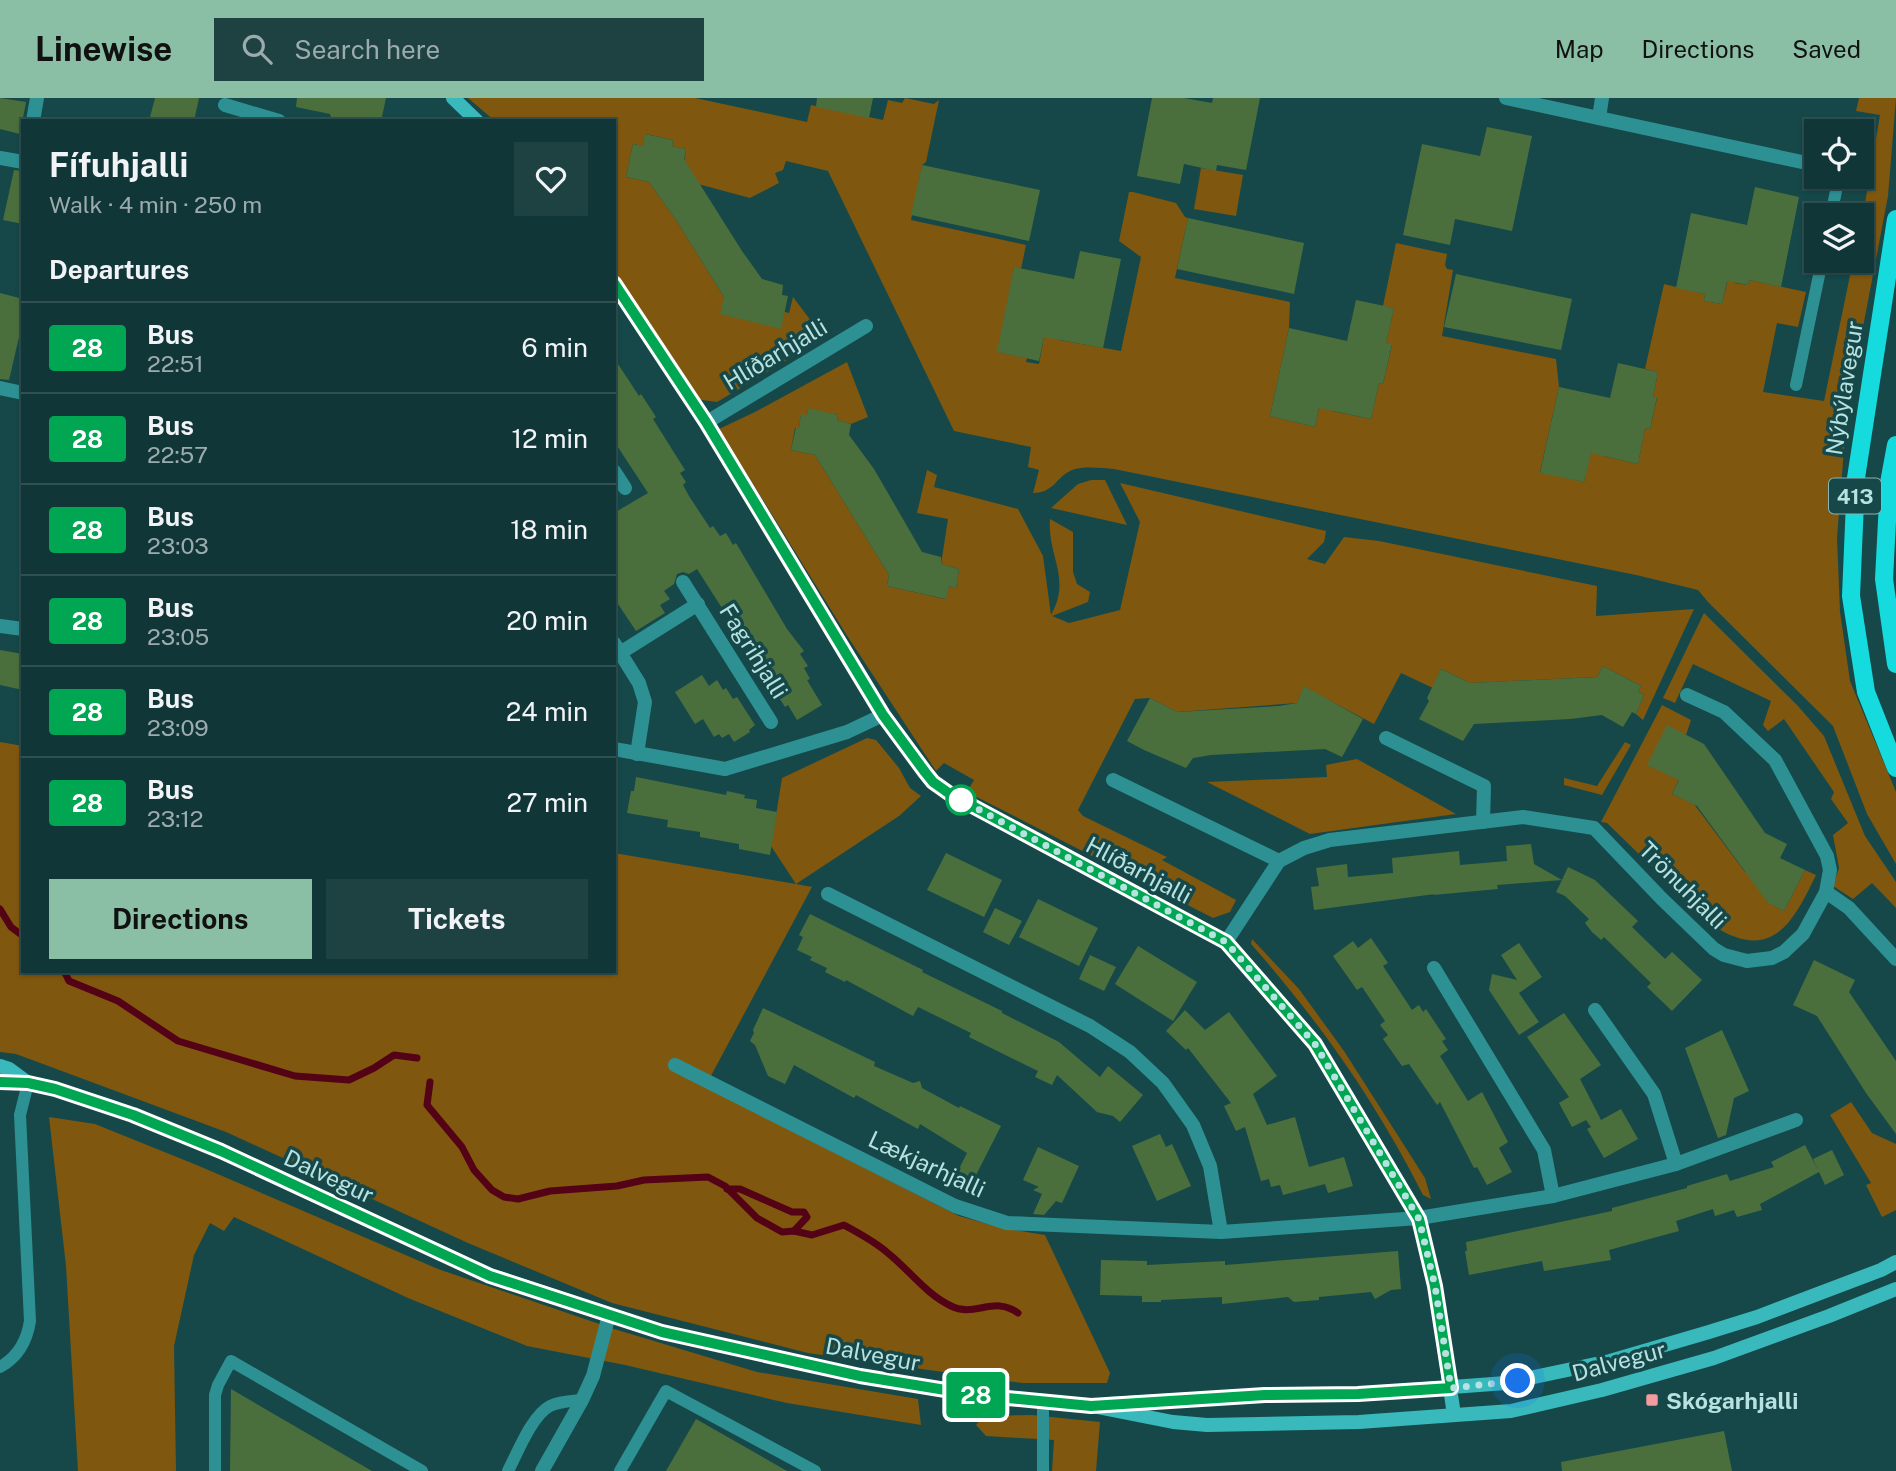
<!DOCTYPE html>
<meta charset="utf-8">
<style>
:root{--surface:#103637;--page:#1e4142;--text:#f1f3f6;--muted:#9cabad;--line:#305052;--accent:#8abfa5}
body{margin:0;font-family:"Public Sans",sans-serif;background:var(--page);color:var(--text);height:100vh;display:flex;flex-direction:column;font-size:26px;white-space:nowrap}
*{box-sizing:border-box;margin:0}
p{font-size:23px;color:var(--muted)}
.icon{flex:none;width:38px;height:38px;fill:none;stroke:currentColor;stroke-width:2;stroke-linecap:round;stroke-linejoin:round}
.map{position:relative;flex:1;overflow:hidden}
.panel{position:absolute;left:21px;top:21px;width:595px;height:854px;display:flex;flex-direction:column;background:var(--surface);border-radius:0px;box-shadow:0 2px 5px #0004,0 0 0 2px var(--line)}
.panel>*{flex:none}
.badge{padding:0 14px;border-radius:5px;font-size:24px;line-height:46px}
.buttons{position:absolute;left:1804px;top:21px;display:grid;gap:14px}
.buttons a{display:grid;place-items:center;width:70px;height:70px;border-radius:0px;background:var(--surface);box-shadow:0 2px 5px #0004,0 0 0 2px var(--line);font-size:35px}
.you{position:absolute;width:35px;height:35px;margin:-18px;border:5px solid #fff;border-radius:50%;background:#1a73e8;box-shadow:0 0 0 10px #1a73e833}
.map>.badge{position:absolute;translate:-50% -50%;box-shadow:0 0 0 4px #fff}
h2{padding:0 28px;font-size:26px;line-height:63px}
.round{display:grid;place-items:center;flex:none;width:74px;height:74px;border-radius:0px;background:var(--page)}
.headline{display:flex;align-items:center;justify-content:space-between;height:119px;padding:0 28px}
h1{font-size:33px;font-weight:700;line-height:52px}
.button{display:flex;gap:14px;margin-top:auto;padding:14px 28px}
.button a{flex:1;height:80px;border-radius:0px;background:var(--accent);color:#111;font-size:28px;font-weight:700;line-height:80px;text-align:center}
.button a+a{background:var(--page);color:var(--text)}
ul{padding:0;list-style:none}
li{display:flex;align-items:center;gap:21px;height:91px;padding:0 28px;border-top:2px solid var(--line)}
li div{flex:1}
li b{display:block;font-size:26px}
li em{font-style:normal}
li .badge{min-width:77px;font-weight:700;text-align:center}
header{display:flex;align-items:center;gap:42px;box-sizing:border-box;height:98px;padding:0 35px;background:var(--accent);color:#111}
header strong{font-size:33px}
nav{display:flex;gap:38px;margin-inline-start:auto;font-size:24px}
.search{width:490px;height:63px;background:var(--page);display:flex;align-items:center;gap:18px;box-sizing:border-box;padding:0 24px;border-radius:0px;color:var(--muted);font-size:26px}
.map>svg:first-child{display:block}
</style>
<header>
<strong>Linewise</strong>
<div class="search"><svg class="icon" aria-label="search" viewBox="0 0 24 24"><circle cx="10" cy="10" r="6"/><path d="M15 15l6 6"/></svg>Search here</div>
<nav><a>Map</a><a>Directions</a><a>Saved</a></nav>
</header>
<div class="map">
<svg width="1896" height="1373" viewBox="0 0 1896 1373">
<rect width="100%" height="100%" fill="#164849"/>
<g fill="#7f570e">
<path d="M468,0H695L807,24L811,7L883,22L888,2L902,5L905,0L934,6L939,2L926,64L922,67L911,122L1026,147L1021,171L1014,170L998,254L1027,260L1026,264L1039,266L1046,228L1059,242L1121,253L1141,159L1119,143L1129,94H1133L1176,105L1185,119L1188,120L1175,180L1290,204L1289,230L1270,318L1315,329L1323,292L1332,313L1371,321L1379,285L1383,286L1392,247L1386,245L1394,210L1383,208L1396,145L1447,156L1445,167L1447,171L1453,172L1442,238L1556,261L1559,289L1540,374L1584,384L1594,338L1604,358L1638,366L1645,330L1650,331L1657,300L1653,299L1658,274L1645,271L1664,186L1705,196L1704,203L1722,206L1731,167L1735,185L1748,187L1749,182L1806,194L1798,229L1777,225L1763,294L1824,303L1853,163H1862V123L1880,17L1856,13L1859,0H1896L1888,98L1847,313L1837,440L1840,514L1850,583L1896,694V766L1867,716L1833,628L1708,504L1698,492L1636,477L1114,371C1101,370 1084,368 1072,372C1056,379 1054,395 1033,395L1039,372L1028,369L1031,349L954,333L828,73L786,63L783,72L775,75L779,85L750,100L698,86L684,64L686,51L672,48L673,42L646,36L643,48L633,46L626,79L649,84L678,125L724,199L789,215L793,199L824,240L717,304L702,302L694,298L614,175V23H495Z"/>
<polygon points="1201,70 1243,77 1236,118 1194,111"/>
<path d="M847,264L868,319L851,326L837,322L838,317L808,311L807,317H801L799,330H795L791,352L815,357L889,477L887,488L945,501L949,488L956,490L959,471L941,466L948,421L917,415L927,372L937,377L934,389L1018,411L1043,458L1051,517C1072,480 1047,458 1050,421L1073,434V474L1077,486L1090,494L1088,504L1052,518L1069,525L1120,512L1140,424L1120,385L1326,433L1324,444L1307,461L1325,466L1344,439L1379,443L1597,488L1596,518L1694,511L1643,622L1636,616L1644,597L1638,594L1641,588L1603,568L1597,579L1470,585L1441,571L1433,590L1401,575L1374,626L1304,589L1297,605L1177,614L1150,600L1135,601L1078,712L1083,718L1167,759L1162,762L1236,802L1230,814L1213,820L967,694L974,682L944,665L936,673L846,536L719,331L755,314Z"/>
<polygon points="1091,382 1105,382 1127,427 1051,410 1078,386"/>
<polygon points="1704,515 1798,608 1824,638 1865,738 1896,784 1896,810 1872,785 1853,801 1833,788 1839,770 1833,737 1848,725 1831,701 1834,694 1784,621 1768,633 1763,627 1771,603 1693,566 1675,605 1663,600"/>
<path d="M1662,607L1691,622L1686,637L1682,675L1672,696L1694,706L1745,774L1777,784L1767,804L1784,813L1805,772L1816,777C1792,827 1771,865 1712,827L1607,725L1601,724Z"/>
<polygon points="867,640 876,642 899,670 910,690 921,698 899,718 796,786 812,789 705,989 959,1118 1002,1130 1045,1137 1110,1275 1107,1285 1022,1285 808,1255 612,1205 468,1145 226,1034 16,956 0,954 0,644 23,648 23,873 614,873 614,755 796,786 771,748 782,680"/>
<polygon points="1625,644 1631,647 1602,697 1564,687 1564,680 1597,688"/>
<polygon points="1357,661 1456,716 1310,736 1207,684 1327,679 1326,667"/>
<path d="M1252,841L1299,891L1344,953L1425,1080L1431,1101L1423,1097C1376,1004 1320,924 1251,846Z"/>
<polygon points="1851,1004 1872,1035 1896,1046 1896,1112 1882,1119 1866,1087 1871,1085 1830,1017"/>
<polygon points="49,1019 95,1026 199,1068 438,1171 614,1231 757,1274 918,1301 921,1327 787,1305 625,1267 527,1248 408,1200 234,1119 224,1133 210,1125 194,1157 174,1248 176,1373 78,1373 66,1168"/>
<polygon points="1032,1317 1100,1324 1096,1373 1052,1373 1054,1342 986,1338 976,1327 983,1318"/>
</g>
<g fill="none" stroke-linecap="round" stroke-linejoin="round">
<g stroke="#540215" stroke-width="7">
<polyline points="0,811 11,829 23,838"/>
<polyline points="64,873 69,883 118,903 178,943 295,978 349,982 374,970 394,957 417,960"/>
<path d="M430,984L427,1007L462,1049L474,1072L492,1092L504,1099L518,1101L550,1093L617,1088L644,1082L708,1079L725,1088L757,1120L782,1134L794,1133L812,1137L844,1127C859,1135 876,1144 889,1156C910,1173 926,1196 951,1208C975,1220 994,1197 1018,1215"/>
<polyline points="727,1091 740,1091 792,1114 804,1114 807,1119 794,1133"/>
</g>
</g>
<g fill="#4b6f3c">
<polygon points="0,0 26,4 20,36 0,31"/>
<polygon points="155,0 199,0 194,23 149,23"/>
<polygon points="297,0 386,0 381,23 332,23 330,16 296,9"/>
<polygon points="817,0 873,0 869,20 816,9"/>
<polygon points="1152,0 1184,0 1212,5 1213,0 1260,0 1246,72 1217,67 1216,73 1184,66 1180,86 1137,78"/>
<polygon points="1487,29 1532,38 1512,133 1455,121 1450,147 1403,137 1422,46 1480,58"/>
<polygon points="645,36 673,42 672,48 686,51 684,61 742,153 762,181 783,187 782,197 788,198 781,231 720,216 724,199 678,125 649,84 626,79 633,46 643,48"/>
<polygon points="922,67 1040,92 1029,143 911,117"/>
<polygon points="14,72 23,73 23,126 3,122"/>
<polygon points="1755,89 1799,99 1781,189 1749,182 1748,187 1727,183 1722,206 1704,203 1705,196 1676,190 1691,115 1747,127"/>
<polygon points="1188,120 1304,145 1294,196 1177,171"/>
<polygon points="1080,153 1121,161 1103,250 1044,239 1039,263 997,254 1014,169 1074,181"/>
<polygon points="1456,176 1572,201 1561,252 1444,229"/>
<polygon points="0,195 23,201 23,222 9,282 0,281"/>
<polygon points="1356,202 1394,210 1386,245 1392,246 1383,286 1379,285 1371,321 1319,310 1315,329 1270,318 1289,230 1347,243"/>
<polygon points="614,260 639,298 641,296 656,319 653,321 685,372 680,375 686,384 683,387 689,398 710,430 713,428 720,438 726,435 733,447 736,445 787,531 804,553 800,556 808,568 804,570 810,581 807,582 822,607 797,622 788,607 785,609 697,471 689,476 683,474 677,476 674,486 664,493 670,501 660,507 665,515 636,533 614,500 614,415 648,395 614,343"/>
<polygon points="1618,265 1658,274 1653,299 1657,299 1650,331 1645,330 1638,366 1591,355 1584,384 1540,375 1559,289 1610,300"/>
<polygon points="808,310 838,317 837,322 851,326 849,337 874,371 922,454 941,459 941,466 959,471 956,490 949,488 946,501 887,488 889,477 815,357 791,352 796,329 799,330 801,316 807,317"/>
<polygon points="0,552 23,556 23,592 0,587"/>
<polygon points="1603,568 1641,588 1638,594 1644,597 1636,616 1632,614 1623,629 1602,617 1570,621 1474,626 1463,643 1419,621 1429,603 1427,600 1441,571 1470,585 1597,579"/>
<polygon points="702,577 709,588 717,582 723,592 726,590 733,601 737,599 755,627 749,632 750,634 734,644 729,636 722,640 719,636 714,639 703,621 695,626 675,594"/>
<polygon points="1304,588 1363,621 1342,659 1325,651 1211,657 1193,660 1186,670 1144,652 1127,643 1150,600 1177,614 1279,608 1297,605"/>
<polygon points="1667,627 1704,646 1765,735 1787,746 1780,760 1805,772 1784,813 1768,805 1697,708 1672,696 1679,682 1647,667"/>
<polygon points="636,679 726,697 727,693 745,697 744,700 757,702 756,710 777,714 770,757 739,751 739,746 700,739 700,734 667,729 668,722 627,715 631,693 634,693"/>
<polygon points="1531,746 1534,766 1562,782 1568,769 1595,782 1638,823 1632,829 1665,861 1672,854 1702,882 1672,913 1647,889 1651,885 1604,839 1601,842 1592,834 1585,825 1589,821 1565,798 1556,794 1562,782 1497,787 1498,791 1433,797 1435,796 1314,812 1311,789 1319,788 1316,770 1347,766 1348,779 1393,775 1392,760 1459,753 1460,767 1507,763 1506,748"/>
<polygon points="946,755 1002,782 984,819 927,792"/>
<polygon points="1038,801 1098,830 1079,868 1019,839"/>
<polygon points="995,810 1022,823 1009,847 983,834"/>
<polygon points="810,816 923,872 922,874 1002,913 1002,915 1059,944 1100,979 1108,968 1143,997 1120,1024 1113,1018 1097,1014 1057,977 1052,987 1035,979 1038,973 969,939 971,935 918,909 913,918 846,882 845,884 825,874 827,870 810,862 812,859 797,852 803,839 799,837"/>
<polygon points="1371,840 1388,865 1383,868 1412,912 1419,907 1423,914 1426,911 1446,941 1442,943 1448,952 1440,958 1468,1003 1482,994 1508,1044 1499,1050 1512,1074 1487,1087 1477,1069 1474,1070 1440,1004 1437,1007 1409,966 1402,968 1383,941 1388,937 1380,927 1385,923 1362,889 1357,892 1333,858 1353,843 1358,850"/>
<polygon points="1519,845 1542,879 1519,895 1539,924 1519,937 1489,892 1492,876 1517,882 1501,857"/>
<polygon points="1138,848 1197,884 1173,923 1115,886"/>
<polygon points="1090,857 1116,869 1104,893 1079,881"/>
<polygon points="1814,862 1855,882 1849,894 1896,963 1896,1036 1866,995 1817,918 1793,907"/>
<polygon points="763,910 875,964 874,968 913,985 920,983 922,990 959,1010 960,1008 1001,1028 974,1081 958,1073 967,1055 920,1026 918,1031 856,997 854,1000 794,967 785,986 768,978 755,947 750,943 754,935 753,932"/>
<polygon points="1185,912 1205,932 1229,914 1277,978 1253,996 1267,1027 1295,1019 1309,1069 1344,1059 1353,1088 1328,1095 1325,1086 1283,1097 1280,1087 1271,1089 1269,1081 1261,1083 1245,1029 1236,1033 1224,1008 1231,1005 1188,950 1186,952 1166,933"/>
<polygon points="1564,915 1601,967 1580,981 1601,1022 1621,1011 1638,1041 1604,1060 1587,1031 1591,1029 1586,1022 1572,1029 1559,1005 1569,999 1527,939"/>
<polygon points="1722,932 1749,993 1734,1000 1726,1037 1718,1040 1685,950"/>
<polygon points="1160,1036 1166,1049 1172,1046 1191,1088 1157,1103 1132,1048"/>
<polygon points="1805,1047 1818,1072 1813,1061 1832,1052 1844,1077 1825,1087 1819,1074 1760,1106 1762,1112 1737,1119 1734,1112 1715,1118 1713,1111 1676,1123 1679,1133 1609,1152 1611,1162 1544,1173 1542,1163 1469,1177 1465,1153 1467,1153 1466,1144 1612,1113 1612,1110 1687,1090 1687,1088 1727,1076 1730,1083 1774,1069 1771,1064"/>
<polygon points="1038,1049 1079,1068 1062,1105 1056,1103 1044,1117 1033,1116 1042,1096 1033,1092 1039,1089 1023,1082"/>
<polygon points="1398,1153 1401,1191 1391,1192 1375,1201 1371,1194 1319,1199 1319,1202 1294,1204 1288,1199 1222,1206 1222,1199 1161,1202 1161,1204 1142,1204 1142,1198 1100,1197 1101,1162 1147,1163 1147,1167 1225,1163 1225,1167"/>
<polygon points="231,1291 372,1373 230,1373"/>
<polygon points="696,1321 787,1373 666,1373"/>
<polygon points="1724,1333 1732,1373 1562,1373 1561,1364"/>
</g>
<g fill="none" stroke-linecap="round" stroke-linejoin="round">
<g stroke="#2d9193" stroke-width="12">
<polyline points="1831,117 1839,79"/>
<polyline points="1796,287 1822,163"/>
<path d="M0,1269C18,1259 27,1243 30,1223L20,1017L28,985"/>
<polyline points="1043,1303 1043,1373"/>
<polyline points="215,1373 215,1297 218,1287 231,1263 422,1373"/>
<path d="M508,1373C517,1356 532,1317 550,1308C560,1303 572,1303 582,1302"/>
<polyline points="620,1373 666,1293 815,1373"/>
</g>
<g stroke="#2d9193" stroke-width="14">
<polyline points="1506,0 1816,67"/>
<polyline points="225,7 279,23"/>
<polyline points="1599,20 1602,0"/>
<polyline points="33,23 37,0"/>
<polyline points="0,60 23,64"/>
<polyline points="0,290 23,295"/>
<polyline points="707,324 866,228"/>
<polyline points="614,373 625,390"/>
<polyline points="683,484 771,624"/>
<polyline points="0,528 23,531"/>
<polyline points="614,545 639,585 645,604 637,656"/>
<polyline points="620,555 698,506"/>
<polyline points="1386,640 1484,688 1483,724"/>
<polyline points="614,651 725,671 847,634 883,617"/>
<polyline points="1113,682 1279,763"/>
<polyline points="1826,794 1849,810 1896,861"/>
<polyline points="828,796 1090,928 1130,954 1163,985 1193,1027 1210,1068 1221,1134"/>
<polyline points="1226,844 1279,763 1304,750 1330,742 1523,719 1594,730 1662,801 1714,851 1724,857 1747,863 1772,860 1784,854 1803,836 1826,794 1830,772 1827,758 1775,662 1724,614 1687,597"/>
<polyline points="1434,870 1544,1052 1553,1098"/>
<polyline points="1595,912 1654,996 1676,1066"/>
<polyline points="675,967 955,1108 1007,1125 1031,1126 1221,1134 1419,1120 1553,1098 1676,1066 1796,1022"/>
<polyline points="542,1373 582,1302 593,1278 609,1217"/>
</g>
<g stroke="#39b9bc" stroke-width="14">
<polyline points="453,0 477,23"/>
<polyline points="614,185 707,324 883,617 925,674 933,684 950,696 1226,844 1315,946 1419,1120 1435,1188 1454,1317"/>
<polyline points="0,968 9,971 28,985"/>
<polyline points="0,984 28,985 55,991 115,1010 221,1053 490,1177 662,1234 860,1278 976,1297 1092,1308 1173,1324 1207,1327 1359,1324 1511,1313 1602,1292 1714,1260 1829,1218 1896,1191"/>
<polyline points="1109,1306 1265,1297 1358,1296 1506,1285 1610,1263 1709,1234 1757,1219 1881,1172 1896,1164"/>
</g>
<g stroke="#15dbde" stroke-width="18">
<polyline points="1896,121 1856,380 1851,498 1866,594 1896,670"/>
<polyline points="1896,347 1889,385 1884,481 1896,566"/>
</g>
</g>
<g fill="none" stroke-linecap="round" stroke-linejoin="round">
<g stroke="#fff" stroke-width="16">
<polyline id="line" points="0,984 28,985 55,991 133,1017 221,1053 490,1178 662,1234 860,1278 976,1297 1091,1308 1265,1297 1358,1296 1451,1290 1435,1188 1419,1121 1315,946 1226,844 950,696 933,684 925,674 883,617 706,324 614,185"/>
</g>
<use href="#line" stroke="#00a651" stroke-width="10"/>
<polyline stroke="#b8e2e2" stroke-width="7" stroke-dasharray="0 12.6" points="961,702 959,701 1226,844 1315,946 1419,1121 1435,1188 1451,1290 1518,1283"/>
</g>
<circle fill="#fff" stroke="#00a651" stroke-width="3.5" cx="961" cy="702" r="14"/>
<rect fill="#f49b9f" stroke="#164849" stroke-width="2.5" x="1645" y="1295" width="14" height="14" rx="3.5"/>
<g text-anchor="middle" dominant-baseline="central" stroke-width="7" stroke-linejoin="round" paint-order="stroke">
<rect fill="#164849" stroke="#87b4b4" stroke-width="2" x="1829" y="380.5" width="52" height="35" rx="5"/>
<g font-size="21" font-weight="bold" fill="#b8e2e2">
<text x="1855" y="398">413</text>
</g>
<g font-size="23" fill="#b8e2e2" stroke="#164849">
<text transform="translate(775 256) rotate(-31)">Hlíðarhjalli</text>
<text transform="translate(1844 290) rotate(-81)">Nýbýlavegur</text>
<text transform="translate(754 553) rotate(58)">Fagrihjalli</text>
<text transform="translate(1139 772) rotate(28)">Hlíðarhjalli</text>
<text transform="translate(1683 787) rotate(45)">Trönuhjalli</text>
<text transform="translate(927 1066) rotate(25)">Lækjarhjalli</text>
<text transform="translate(329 1078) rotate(25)">Dalvegur</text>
<text transform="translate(873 1256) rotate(11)">Dalvegur</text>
<text transform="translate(1619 1263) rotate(-15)">Dalvegur</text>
</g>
<g font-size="23" font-weight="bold" fill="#b8e2e2" stroke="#164849" text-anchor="start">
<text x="1666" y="1302">Skógarhjalli</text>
</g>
</g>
</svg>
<div class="buttons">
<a><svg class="icon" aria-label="locate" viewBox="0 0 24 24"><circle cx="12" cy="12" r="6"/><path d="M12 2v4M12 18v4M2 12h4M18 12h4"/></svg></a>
<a><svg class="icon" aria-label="layers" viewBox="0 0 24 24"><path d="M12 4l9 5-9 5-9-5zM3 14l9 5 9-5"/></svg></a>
</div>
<div class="you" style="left:1518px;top:1283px"></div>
<b class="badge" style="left:976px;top:1297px;background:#00a651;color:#fff">28</b>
<section class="panel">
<div class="headline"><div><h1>Fífuhjalli</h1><p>Walk · 4 min · 250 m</p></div><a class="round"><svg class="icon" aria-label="heart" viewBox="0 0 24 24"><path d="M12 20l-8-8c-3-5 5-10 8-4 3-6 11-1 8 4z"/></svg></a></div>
<h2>Departures</h2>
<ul>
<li><span class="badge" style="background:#00a651;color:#fff">28</span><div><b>Bus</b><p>22:51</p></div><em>6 min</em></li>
<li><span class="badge" style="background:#00a651;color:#fff">28</span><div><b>Bus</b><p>22:57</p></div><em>12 min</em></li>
<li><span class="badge" style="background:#00a651;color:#fff">28</span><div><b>Bus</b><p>23:03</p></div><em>18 min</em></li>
<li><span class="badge" style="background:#00a651;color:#fff">28</span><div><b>Bus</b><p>23:05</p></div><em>20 min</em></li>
<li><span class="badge" style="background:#00a651;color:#fff">28</span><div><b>Bus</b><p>23:09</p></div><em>24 min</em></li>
<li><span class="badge" style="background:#00a651;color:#fff">28</span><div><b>Bus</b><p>23:12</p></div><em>27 min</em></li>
</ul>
<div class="button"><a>Directions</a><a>Tickets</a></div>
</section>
</div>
